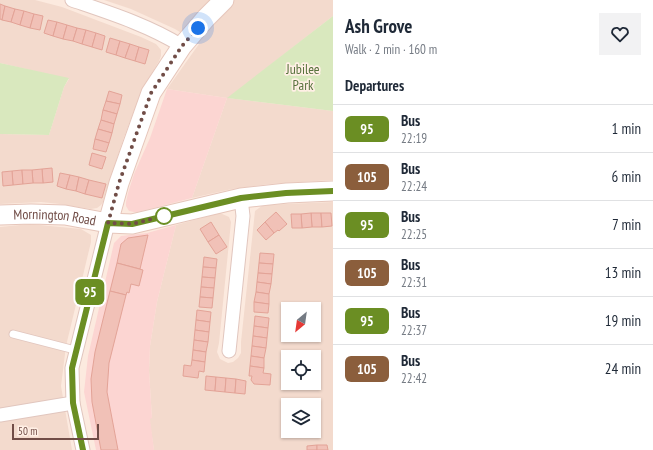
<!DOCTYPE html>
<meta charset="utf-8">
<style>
:root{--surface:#fff;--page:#f2f2f3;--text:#1f2937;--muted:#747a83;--line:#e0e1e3}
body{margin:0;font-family:"PT Sans Narrow",sans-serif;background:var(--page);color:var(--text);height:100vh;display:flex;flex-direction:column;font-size:15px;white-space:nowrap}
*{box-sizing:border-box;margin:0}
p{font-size:13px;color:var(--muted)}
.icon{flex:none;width:22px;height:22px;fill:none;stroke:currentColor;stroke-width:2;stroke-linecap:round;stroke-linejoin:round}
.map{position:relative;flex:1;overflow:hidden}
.details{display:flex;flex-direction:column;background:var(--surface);width:320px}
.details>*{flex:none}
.badge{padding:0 8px;border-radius:6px;font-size:14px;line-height:26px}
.needle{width:26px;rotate:209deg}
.tools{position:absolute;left:281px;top:302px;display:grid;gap:8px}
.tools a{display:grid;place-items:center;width:40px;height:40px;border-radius:0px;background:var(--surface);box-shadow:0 1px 3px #0004;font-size:20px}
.scale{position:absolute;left:12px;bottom:10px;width:87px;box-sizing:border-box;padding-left:4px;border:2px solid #714d47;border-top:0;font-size:11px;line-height:14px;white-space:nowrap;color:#714d47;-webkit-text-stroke:3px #ffefe5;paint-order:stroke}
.you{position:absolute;width:20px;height:20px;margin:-10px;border:3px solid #fff;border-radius:50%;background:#1a73e8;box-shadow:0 0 0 6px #1a73e833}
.map>.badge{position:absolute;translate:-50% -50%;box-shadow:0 0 0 2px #fff}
h2{padding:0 12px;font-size:15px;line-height:36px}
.round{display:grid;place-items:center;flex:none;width:42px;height:42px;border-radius:0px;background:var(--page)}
.overview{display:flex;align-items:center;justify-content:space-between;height:68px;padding:0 12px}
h1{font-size:19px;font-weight:800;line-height:30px}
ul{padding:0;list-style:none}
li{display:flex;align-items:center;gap:12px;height:48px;padding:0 12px;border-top:1px solid var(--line)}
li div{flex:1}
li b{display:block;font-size:15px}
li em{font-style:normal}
li .badge{min-width:44px;font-weight:700;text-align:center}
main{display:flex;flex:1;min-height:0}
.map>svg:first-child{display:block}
</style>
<main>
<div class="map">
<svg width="333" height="450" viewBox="0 0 333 450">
<rect width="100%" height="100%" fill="#fceadf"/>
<g fill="#f3dacd" fill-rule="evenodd">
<polygon points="0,0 35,0 62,7 141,37 156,44 161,50 161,56 159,61 142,90 124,137 103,202 101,205 97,208 91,209 60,204 41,202 0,204 0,134 49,135 64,87 69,79 0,63"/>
<polygon points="104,0 333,0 333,16 228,98 333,111 333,180 270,184 232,189 192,198 227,98 167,89 199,44 175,29 131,9"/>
<path d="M333,202V450H154L149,418H152L149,371L150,346L157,302L176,225L220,213L229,217L231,222L219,343L217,352L220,359L228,363L233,362L238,358L241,353V342L255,211L263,205ZM288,309H314V335H288ZM288,357H314V383H288ZM288,405H314V431H288Z"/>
<polygon points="30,224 81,229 91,235 91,242 66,346 61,386 72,450 0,450 0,227"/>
</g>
<g fill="#fcd5d2">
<polygon points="167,89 227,98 192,198 138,212 134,212 129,211 126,206 126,202 128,193 134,174 150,138"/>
<polygon points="176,225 157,302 150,346 149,371 152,418 150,419 154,450 96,450 84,392 88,356 114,243 121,236 147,233"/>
</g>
<g fill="#d9e8be">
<polygon points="333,16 333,111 227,98"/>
<polygon points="0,63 69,78 64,87 49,135 0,134"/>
</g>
<g fill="#f1c1b7" stroke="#e3a397">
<polygon points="0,4 5,6 2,20 0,19"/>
<polygon points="5,6 15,9 11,22 2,20"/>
<polygon points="15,9 24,11 20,25 11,22"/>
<polygon points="24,11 34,14 30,28 20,25"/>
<polygon points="34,14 43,16 40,30 30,28"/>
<polygon points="48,20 57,22 53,36 44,33"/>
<polygon points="57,22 67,25 63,39 53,36"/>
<polygon points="67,25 77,28 73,41 63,39"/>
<polygon points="77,28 86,30 82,44 73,41"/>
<polygon points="86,30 96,33 92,47 82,44"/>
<polygon points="96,33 105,36 102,50 92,47"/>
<polygon points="110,38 120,41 116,55 106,52"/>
<polygon points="120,41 130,44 125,58 116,55"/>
<polygon points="130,44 139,47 135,61 125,58"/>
<polygon points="139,47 149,50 145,64 135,61"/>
<polygon points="109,91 122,95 120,104 106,101"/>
<polygon points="106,101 120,104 117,114 103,110"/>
<polygon points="103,110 117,114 114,124 101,120"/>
<polygon points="101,120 114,124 112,133 98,129"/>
<polygon points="98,129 112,133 109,143 95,139"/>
<polygon points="95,139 109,143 106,152 93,149"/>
<polygon points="92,153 106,157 102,169 89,165"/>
<polygon points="52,168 53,182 43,183 42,169"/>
<polygon points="42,169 43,183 33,183 32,170"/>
<polygon points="22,170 23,184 13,185 12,171"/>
<polygon points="22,170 32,170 33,183 23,184"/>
<polygon points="12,171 13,185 3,186 2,172"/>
<polygon points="60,173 70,175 66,189 57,186"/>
<polygon points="70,175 79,177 76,191 66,189"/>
<polygon points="79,177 89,180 85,194 76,191"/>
<polygon points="89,180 106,184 102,198 85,194"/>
<polygon points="276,212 287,224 279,231 278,230 274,233 265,222"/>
<polygon points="311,213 321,213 322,227 312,227"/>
<polygon points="311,213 312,227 302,228 301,214"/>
<polygon points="321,213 331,213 332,226 322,227"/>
<polygon points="291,214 301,214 302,228 292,228"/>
<polygon points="211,222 219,235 208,242 200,229"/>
<polygon points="265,222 274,233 266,240 257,230"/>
<polygon points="148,235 140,269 117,263 121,244 128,238"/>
<polygon points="219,235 227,247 216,254 208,242"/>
<polygon points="260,253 274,254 273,264 259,263"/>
<polygon points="204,257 217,259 216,268 203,267"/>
<polygon points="117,263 143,270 139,286 131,284 129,293 127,292 126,295 110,291"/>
<polygon points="259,263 273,264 272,274 258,273"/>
<polygon points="203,267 216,268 215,278 202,277"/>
<polygon points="258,273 272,274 271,284 257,282"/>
<polygon points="202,277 215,278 214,288 201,287"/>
<polygon points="257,282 271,284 269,294 256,292"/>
<polygon points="201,287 214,288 213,298 200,297"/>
<polygon points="110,291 126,295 109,363 107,392 118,450 101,450 92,402 91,379 95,352"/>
<polygon points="256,292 269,294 269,304 254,302"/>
<polygon points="200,297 213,298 212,308 199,307"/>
<polygon points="254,302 269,304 268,313 254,312"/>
<polygon points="197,310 211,312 210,322 196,320"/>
<polygon points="255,316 269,318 268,328 254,326"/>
<polygon points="196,320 210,322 209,332 195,330"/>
<polygon points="254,326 268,328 267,338 253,336"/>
<polygon points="195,330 209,332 208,342 194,340"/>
<polygon points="253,336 267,338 266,348 252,346"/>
<polygon points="194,340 208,342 206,352 193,350"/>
<polygon points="252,346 266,348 264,358 251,356"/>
<polygon points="193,350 206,352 205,362 192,360"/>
<polygon points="251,356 264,358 264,368 250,366"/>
<polygon points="192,360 205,362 204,372 199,371 198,378 183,376 184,365 191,366"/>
<polygon points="250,366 264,368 263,373 271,374 270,385 254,384 251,380 252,376 249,376"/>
<polygon points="206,376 216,377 215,391 205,390"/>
<polygon points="216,377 226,378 225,392 215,391"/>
<polygon points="226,378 236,379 235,393 225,392"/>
<polygon points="236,379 246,381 245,394 235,393"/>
<polygon points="317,445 317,450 307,450 307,446"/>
<polygon points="317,445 327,445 328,450 317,450"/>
</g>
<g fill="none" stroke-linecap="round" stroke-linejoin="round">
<g stroke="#e1c6be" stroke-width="9">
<polyline id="lane" points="13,334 75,350"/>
</g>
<g stroke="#e1c6be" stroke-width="15">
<g id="street">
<path d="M72,0C110,13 148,25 182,46"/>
<polyline points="229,351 243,216 241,198"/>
<polyline points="0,415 73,403"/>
<polyline points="83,450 73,403 72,368 108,223"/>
</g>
</g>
<g stroke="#e6c6bb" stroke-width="21">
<g id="secondary">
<path id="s1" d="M0,215L31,214L65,215L108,223L132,224L241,198L287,193L333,191"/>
<polyline points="108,223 119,183 151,93 182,46 206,18 224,0"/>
</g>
</g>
<use href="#lane" stroke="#fff" stroke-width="7"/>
<use href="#street" stroke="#fff" stroke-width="13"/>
<use href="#secondary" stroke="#fff" stroke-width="19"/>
</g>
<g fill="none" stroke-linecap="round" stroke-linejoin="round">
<g stroke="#fff" stroke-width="9">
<polyline id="line" points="83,450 73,403 72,368 108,223 132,224 241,198 286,193 333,191"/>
</g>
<use href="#line" stroke="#6b8e23" stroke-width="6"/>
<polyline stroke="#714d47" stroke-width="4" stroke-dasharray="0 7.2" points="164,216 132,224 108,223 119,183 151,93 182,46 198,28"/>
</g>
<circle fill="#fff" stroke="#6b8e23" stroke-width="2" cx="164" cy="216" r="8"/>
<g text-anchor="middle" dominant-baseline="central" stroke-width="3.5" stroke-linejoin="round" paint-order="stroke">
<g font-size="14" fill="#58723d" stroke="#ffefe5">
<text x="303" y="69">Jubilee<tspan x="303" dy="16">Park</tspan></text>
</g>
<g font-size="14" fill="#714d47" stroke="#ffefe5">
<text stroke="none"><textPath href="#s1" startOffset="55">Mornington Road</textPath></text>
</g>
</g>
</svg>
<div class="tools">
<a><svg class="needle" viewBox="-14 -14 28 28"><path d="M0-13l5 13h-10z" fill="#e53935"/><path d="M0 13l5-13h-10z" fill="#747a83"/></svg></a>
<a><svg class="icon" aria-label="locate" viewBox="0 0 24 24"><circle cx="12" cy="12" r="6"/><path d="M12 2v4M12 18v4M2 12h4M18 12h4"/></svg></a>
<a><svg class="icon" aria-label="layers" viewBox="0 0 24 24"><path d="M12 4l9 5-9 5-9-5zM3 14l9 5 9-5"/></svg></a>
</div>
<div class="scale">50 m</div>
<div class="you" style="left:198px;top:28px"></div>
<b class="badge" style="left:90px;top:292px;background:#6b8e23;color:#fff">95</b>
</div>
<section class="details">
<div class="overview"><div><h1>Ash Grove</h1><p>Walk · 2 min · 160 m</p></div><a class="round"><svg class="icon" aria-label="heart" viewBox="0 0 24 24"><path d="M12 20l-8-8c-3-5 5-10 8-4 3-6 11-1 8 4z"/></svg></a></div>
<h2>Departures</h2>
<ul>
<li><span class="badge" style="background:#6b8e23;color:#fff">95</span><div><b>Bus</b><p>22:19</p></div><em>1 min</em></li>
<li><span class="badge" style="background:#8b5e3c;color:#fff">105</span><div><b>Bus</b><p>22:24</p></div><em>6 min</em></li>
<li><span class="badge" style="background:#6b8e23;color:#fff">95</span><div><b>Bus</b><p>22:25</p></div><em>7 min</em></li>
<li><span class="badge" style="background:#8b5e3c;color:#fff">105</span><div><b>Bus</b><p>22:31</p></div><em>13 min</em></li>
<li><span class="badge" style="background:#6b8e23;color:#fff">95</span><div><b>Bus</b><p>22:37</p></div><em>19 min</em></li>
<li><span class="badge" style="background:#8b5e3c;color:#fff">105</span><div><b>Bus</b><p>22:42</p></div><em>24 min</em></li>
</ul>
</section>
</main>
